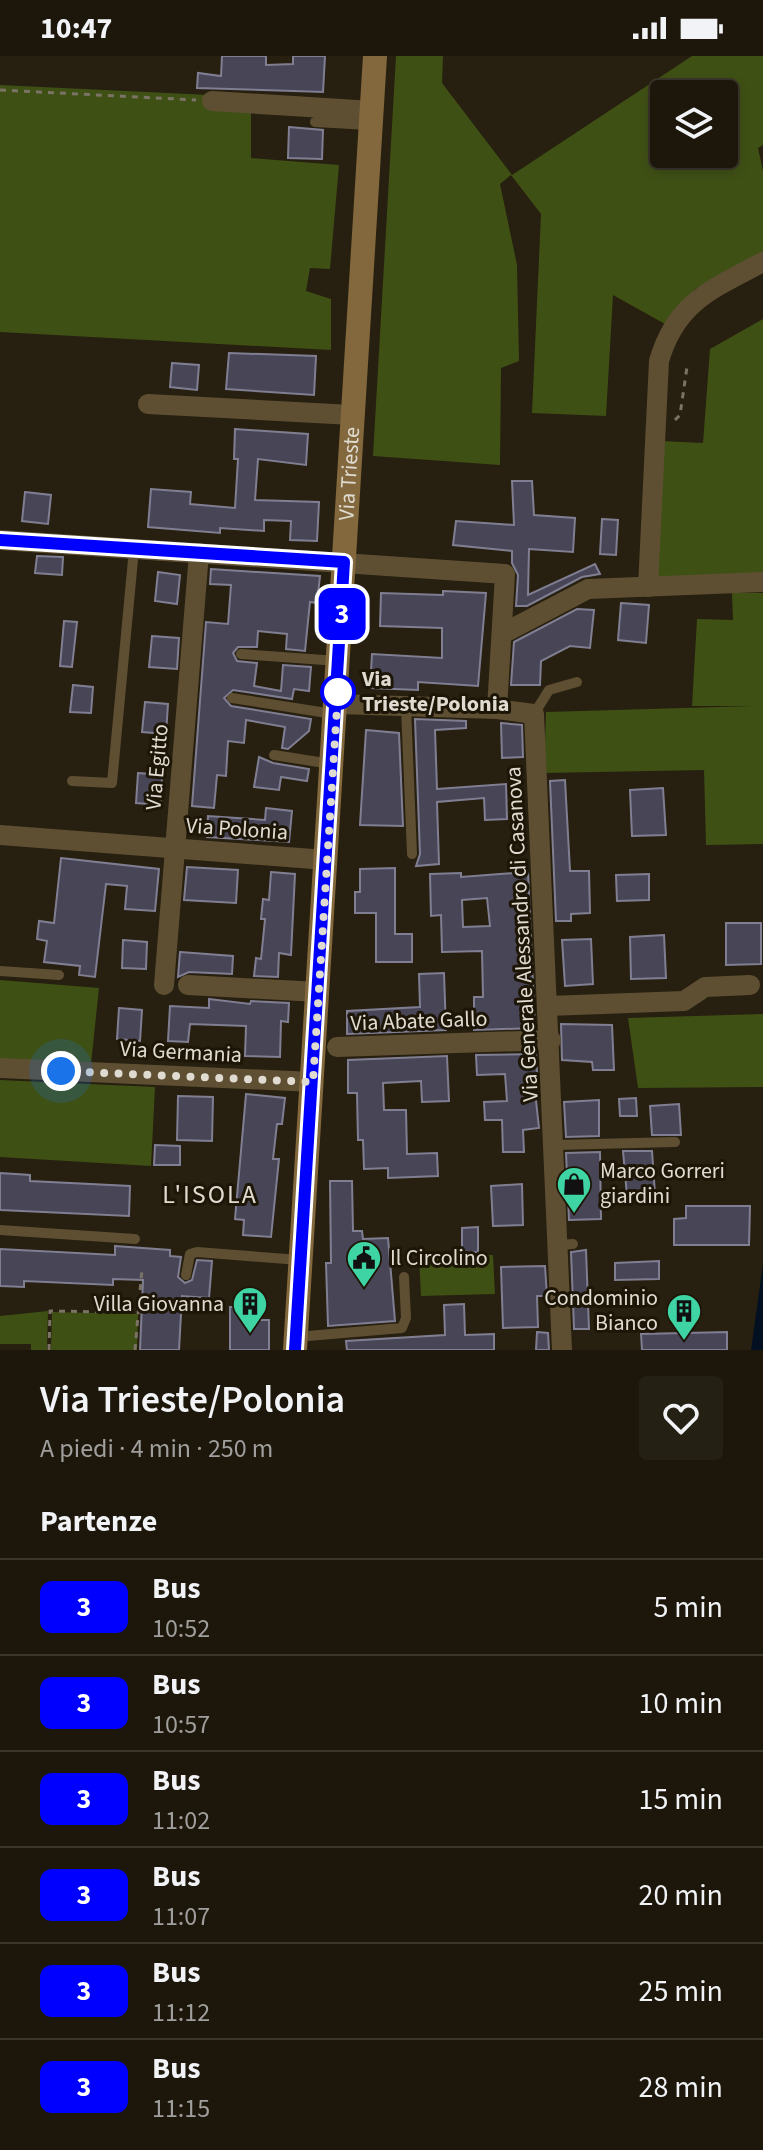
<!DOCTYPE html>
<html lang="it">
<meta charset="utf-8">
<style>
:root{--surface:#1d170b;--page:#252014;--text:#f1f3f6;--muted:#a09f9d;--line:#3b362c}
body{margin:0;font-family:"Source Sans 3",sans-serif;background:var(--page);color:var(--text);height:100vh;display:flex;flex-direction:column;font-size:30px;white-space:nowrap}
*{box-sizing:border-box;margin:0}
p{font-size:26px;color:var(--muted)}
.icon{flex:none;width:44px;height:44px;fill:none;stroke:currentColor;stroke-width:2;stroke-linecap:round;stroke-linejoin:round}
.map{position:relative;height:1294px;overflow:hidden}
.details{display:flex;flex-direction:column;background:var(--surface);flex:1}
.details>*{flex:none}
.badge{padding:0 16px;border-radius:12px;font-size:28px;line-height:52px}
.buttons{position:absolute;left:650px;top:24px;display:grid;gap:16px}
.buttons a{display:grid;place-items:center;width:88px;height:88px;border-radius:8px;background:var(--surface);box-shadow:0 4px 12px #0003,0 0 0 2px var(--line);font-size:40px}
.you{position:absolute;width:40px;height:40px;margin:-20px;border:6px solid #fff;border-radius:50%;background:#1a73e8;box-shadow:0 0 0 12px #1a73e833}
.map>.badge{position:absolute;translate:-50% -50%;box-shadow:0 0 0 4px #fff}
h2{padding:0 40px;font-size:30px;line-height:72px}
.round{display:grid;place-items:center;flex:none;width:84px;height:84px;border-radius:8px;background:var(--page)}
.headline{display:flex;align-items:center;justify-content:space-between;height:136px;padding:0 40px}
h1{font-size:38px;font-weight:600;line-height:60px}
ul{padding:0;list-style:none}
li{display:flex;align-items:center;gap:24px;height:96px;padding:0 40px;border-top:2px solid var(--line)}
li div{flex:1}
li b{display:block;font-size:30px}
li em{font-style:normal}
li .badge{min-width:88px;font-weight:700;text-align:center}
.status{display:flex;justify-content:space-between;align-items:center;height:56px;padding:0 40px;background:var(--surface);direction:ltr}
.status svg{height:22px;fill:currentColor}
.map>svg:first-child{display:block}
</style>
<div class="status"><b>10:47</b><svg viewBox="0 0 49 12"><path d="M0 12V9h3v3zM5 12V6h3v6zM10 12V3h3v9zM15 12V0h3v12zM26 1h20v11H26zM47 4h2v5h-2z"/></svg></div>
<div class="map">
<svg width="763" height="1294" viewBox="0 0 763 1294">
<rect width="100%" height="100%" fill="#271f0f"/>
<g fill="#3f5015" fill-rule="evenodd">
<path d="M396,0H443L442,27L512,119L692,0H763V89L758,92L763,115V197L695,233L665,268L613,239L606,360L532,357L541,158L511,119L500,128L517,209L519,305L501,312L500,409L373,400ZM664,38H724V98H664Z"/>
<polygon points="0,29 251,41 251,102 339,109 330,213 310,212 306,235 331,243 331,294 0,276"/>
<polygon points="763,263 763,521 654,524 661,385 703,387 710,293"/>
<polygon points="732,537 763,537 763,788 706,789 704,714 544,717 546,656 753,650 692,650 697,563 733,564"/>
<polygon points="0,924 99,932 91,1008 0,1003"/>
<polygon points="763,958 763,1031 638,1032 628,962"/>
<polygon points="0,1024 155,1031 151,1110 0,1101"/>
<polygon points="493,1199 495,1238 421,1240 419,1201"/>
<polygon points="48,1255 47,1294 31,1294 31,1288 0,1288 0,1260"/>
<polygon points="52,1256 138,1258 137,1294 51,1294"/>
</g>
<polygon fill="#021021" points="763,1208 763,1294 751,1294"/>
<g fill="#474556" stroke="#807e92" stroke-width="2" fill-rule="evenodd">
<polygon points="222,0 266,0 266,9 293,8 293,0 325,0 323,36 197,32 198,17 221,20"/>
<polygon points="289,71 323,74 322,103 288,102"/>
<polygon points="229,297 316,300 314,339 226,333"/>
<polygon points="172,307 199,309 197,334 170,331"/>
<polygon points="235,373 308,378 306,409 258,403 255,444 319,446 317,485 290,484 291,465 264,464 264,475 220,472 220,477 148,471 151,433 191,436 190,448 235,452 238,403 234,403"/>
<polygon points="512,425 532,425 534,459 575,462 573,496 529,493 528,539 595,508 600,518 582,521 527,550 516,550 518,519 512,507 512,495 453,489 456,465 514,469"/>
<polygon points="25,436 51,439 48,468 22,465"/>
<polygon points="602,463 618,464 616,499 600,498"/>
<polygon points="37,500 63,501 62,519 35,517"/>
<polygon points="211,513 320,520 317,547 310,546 305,595 286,593 287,578 258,575 257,591 238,591 233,597 237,605 257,607 254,630 281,635 283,609 311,611 309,635 294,633 292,643 233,634 224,642 231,650 311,663 309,675 288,693 282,692 285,671 246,664 244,687 228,685 226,720 217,719 214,752 192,750 206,566 228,568 231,529 210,528"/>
<polygon points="158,516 180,519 177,548 155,545"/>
<polygon points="443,535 486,537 478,630 418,626 418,634 370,632 372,598 442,602 442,572 380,570 381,537 443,539"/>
<polygon points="621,547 649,549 646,587 618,584"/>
<polygon points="577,553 594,554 590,592 570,590 541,605 540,629 511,629 514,586"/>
<polygon points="64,565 77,566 72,611 60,610"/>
<polygon points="152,580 179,582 177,613 149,611"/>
<polygon points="73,629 93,631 91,657 70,656"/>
<polygon points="145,646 168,648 166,678 142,676"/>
<polygon points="415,663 466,665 466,672 435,674 437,733 506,728 507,763 485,764 484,742 437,746 439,808 416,810 420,798"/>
<polygon points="501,667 522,669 523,701 502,702"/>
<polygon points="366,674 399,677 403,770 360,769"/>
<polygon points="259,701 273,707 309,713 307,725 281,721 279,734 254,731"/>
<polygon points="138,717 162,719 161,749 136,747"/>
<polygon points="565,724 570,815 589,815 590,857 571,858 571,865 556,865 550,725"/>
<polygon points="663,732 666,779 632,780 630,734"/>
<polygon points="266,752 292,755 289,786 207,781 208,760 265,764"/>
<polygon points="61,802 159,813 155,855 125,853 127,830 106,828 95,921 79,919 80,910 44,906 47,885 37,883 39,865 54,867"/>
<polygon points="187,811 238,814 236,847 184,844"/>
<polygon points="395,812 395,878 412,878 412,906 376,906 376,857 355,857 355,836 360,836 360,813"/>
<polygon points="271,816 295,818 291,899 279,897 278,921 254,920 256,902 261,903 265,863 261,863 263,843 269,844"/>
<path d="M528,816L535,972L474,974V941H483L482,895L442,896L441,859L431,860L430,818L461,817V821ZM487,842L490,870L463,871L462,844Z"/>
<polygon points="649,818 649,844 617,845 616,819"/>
<polygon points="726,867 761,867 761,908 726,909"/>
<polygon points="664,879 666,922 631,923 630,881"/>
<polygon points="591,883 593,928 565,930 562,884"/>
<polygon points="123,884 147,886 146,913 122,912"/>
<polygon points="180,896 233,900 232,918 189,916 178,921"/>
<polygon points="444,917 446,974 347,978 347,955 420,951 419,918"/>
<polygon points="209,943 250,948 251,945 289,947 288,966 281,965 280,1001 245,1000 246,970 190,968 188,986 168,985 170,950 209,952"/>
<polygon points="119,952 142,954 140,985 117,983"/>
<polygon points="561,968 612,969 614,1014 593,1014 592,1006 562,1004"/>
<polygon points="536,998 537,1017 533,1017 539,1072 523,1074 524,1096 503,1096 502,1064 485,1064 484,1046 507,1045 505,1018 477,1019 476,999"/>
<polygon points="447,1000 449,1045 422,1046 421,1025 383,1027 384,1054 406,1054 407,1098 437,1097 438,1120 388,1122 388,1112 364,1113 363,1084 358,1084 357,1037 348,1037 348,1004"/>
<polygon points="246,1038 285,1042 282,1068 277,1068 273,1103 279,1103 271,1181 243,1179 244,1164 235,1163"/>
<polygon points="178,1040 213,1041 212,1085 177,1084"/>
<polygon points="636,1042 637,1060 620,1060 619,1043"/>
<polygon points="599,1044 599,1080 566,1081 564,1046"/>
<polygon points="679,1048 681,1079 652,1079 650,1050"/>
<polygon points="155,1089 180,1090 180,1109 154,1109"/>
<polygon points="623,1095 652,1095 655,1138 627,1140"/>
<polygon points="600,1096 601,1163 569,1164 566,1097"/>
<polygon points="0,1117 30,1119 30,1125 130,1130 129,1160 0,1154"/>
<polygon points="330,1125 352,1125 353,1175 362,1175 363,1183 388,1182 395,1265 328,1270 326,1207 331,1207"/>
<polygon points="522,1128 523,1169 493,1170 491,1130"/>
<polygon points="686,1150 750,1150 749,1189 674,1189 674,1163 686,1162"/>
<polygon points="478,1171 478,1196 462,1197 462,1172"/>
<polygon points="115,1190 170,1194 170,1200 181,1201 178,1221 185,1227 192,1224 197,1204 212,1205 209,1242 182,1240 179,1294 140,1294 143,1224 113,1223 113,1229 24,1225 24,1231 0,1230 0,1193 115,1199"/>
<polygon points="586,1194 589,1273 574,1273 571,1196"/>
<polygon points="659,1205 659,1223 615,1224 615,1207"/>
<polygon points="545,1210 547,1240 537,1240 538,1271 503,1272 501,1211"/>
<polygon points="464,1248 465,1279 494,1278 494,1294 347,1294 346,1285 445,1279 444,1249"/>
<polygon points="230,1251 250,1251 250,1264 269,1264 269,1294 230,1294"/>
<polygon points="537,1276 548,1277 549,1294 536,1294"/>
<polygon points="727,1276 727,1294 642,1294 641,1278"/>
</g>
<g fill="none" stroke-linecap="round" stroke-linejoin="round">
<g stroke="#7a7366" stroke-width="3" stroke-dasharray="6 6" stroke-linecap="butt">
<polyline points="0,34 196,44"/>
<polyline points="675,364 680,359 687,311"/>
<polyline points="49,1294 50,1255 108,1256"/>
<polyline points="135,1294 142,1213"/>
</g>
<g stroke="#5e4f33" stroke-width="10">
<polyline points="315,66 369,69"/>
<polyline points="241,598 338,605"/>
<polyline points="232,642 333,658"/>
<polyline points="406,651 412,798"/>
<polyline points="534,658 549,634 577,626"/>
<polyline points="274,699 331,708"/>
<polyline points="72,725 112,727 134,493"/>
<polyline points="0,915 59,919"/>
<polyline points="555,1089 675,1086"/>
<polyline points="0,1174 135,1183"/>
<polyline points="560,1189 573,1188"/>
<polyline points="186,1219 190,1198 197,1196 299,1204"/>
<polyline points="296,1281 402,1272 406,1262 404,1221"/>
</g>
<g stroke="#5e4f33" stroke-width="20">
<polyline points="212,45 373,55"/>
<polyline points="148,348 352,359"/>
<polyline points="0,484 505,518 497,653"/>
<path d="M648,531L659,305C676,246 712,233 763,206"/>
<polyline points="502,578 588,533 763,526"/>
<polyline points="337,648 497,653 534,658 562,1294"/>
<polyline points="0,779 326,804"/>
<polyline points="164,929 199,497"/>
<polyline points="188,929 318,936"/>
<polyline points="548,950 684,945 705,931 750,929"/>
<polyline points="337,991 551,984"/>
<polyline points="0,1012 313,1026"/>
</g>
<path stroke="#82683c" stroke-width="24" id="s1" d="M295,1294L375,0"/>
</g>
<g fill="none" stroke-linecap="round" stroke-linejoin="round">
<g stroke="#fff" stroke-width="18">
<polyline id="line" points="0,484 344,506 295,1294"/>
</g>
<use href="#line" stroke="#00f" stroke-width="12"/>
<polyline stroke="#e0dbd1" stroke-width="8" stroke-dasharray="0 14.4" points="61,1015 313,1026 338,636"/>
</g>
<defs>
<g id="shop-pin" transform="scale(1.8)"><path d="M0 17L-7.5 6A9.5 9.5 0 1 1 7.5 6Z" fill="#3ed4a3" stroke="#1d1607"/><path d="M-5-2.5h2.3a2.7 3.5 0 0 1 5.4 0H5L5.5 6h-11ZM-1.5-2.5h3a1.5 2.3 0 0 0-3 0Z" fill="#111"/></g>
<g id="civic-pin" transform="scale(1.8)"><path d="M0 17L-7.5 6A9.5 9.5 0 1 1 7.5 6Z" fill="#3ed4a3" stroke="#1d1607"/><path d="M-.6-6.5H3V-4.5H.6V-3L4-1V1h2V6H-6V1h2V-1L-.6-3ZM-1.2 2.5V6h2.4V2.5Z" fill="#111"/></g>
<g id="building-pin" transform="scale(1.8)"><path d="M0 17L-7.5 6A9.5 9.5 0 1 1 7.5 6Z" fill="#3ed4a3" stroke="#1d1607"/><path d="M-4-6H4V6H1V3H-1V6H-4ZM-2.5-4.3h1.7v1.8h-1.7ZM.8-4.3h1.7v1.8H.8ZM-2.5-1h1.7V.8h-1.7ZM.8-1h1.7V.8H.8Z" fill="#111"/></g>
</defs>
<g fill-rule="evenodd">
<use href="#shop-pin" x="574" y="1128"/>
<use href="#civic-pin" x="364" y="1202"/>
<use href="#building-pin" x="250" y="1248"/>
<use href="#building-pin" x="684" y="1255"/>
</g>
<circle fill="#fff" stroke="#00f" stroke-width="4" cx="338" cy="636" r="16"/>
<g text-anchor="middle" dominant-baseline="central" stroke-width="6" stroke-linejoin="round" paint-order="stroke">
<g font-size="22" fill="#e0dbd1" stroke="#1d1607">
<text stroke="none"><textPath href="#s1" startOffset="878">Via Trieste</textPath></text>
<text transform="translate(157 711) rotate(-85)">Via Egitto</text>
<text transform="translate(237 773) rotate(4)">Via Polonia</text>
<text transform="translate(522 878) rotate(-93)">Via Generale Alessandro di Casanova</text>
<text transform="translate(419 965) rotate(-2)">Via Abate Gallo</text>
<text transform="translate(181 996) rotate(3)">Via Germania</text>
</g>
<g font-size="22" font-weight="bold" fill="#e0dbd1" stroke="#1d1607" text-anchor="start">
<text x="362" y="623">Via<tspan x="362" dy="25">Trieste/Polonia</tspan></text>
</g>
<g font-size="22" fill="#e0dbd1" stroke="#1d1607" text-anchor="start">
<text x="600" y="1115">Marco Gorreri<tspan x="600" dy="25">giardini</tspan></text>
<text x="390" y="1202">Il Circolino</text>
<text x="658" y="1242" text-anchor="end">Condominio<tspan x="658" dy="25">Bianco</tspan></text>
<text x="224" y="1248" text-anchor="end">Villa Giovanna</text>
</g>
<g font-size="26" letter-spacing="2" fill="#e0dbd1" stroke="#1d1607">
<text x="210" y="1138">L'ISOLA</text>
</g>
</g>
</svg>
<div class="buttons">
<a><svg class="icon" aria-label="layers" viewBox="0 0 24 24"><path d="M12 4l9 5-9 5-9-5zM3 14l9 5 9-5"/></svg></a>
</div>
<div class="you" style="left:61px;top:1015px"></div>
<b class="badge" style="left:342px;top:558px;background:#00f;color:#fff">3</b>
</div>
<section class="details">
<div class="headline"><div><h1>Via Trieste/Polonia</h1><p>A piedi · 4 min · 250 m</p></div><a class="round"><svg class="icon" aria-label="heart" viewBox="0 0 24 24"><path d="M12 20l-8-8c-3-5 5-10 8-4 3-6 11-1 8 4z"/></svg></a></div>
<h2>Partenze</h2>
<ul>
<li><span class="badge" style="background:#00f;color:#fff">3</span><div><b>Bus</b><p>10:52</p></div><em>5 min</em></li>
<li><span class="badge" style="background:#00f;color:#fff">3</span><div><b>Bus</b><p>10:57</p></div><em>10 min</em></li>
<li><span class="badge" style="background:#00f;color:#fff">3</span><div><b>Bus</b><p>11:02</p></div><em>15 min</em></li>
<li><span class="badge" style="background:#00f;color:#fff">3</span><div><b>Bus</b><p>11:07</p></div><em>20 min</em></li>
<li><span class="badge" style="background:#00f;color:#fff">3</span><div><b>Bus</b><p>11:12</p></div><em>25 min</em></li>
<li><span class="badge" style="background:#00f;color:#fff">3</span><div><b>Bus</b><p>11:15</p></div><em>28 min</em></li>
</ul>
</section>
